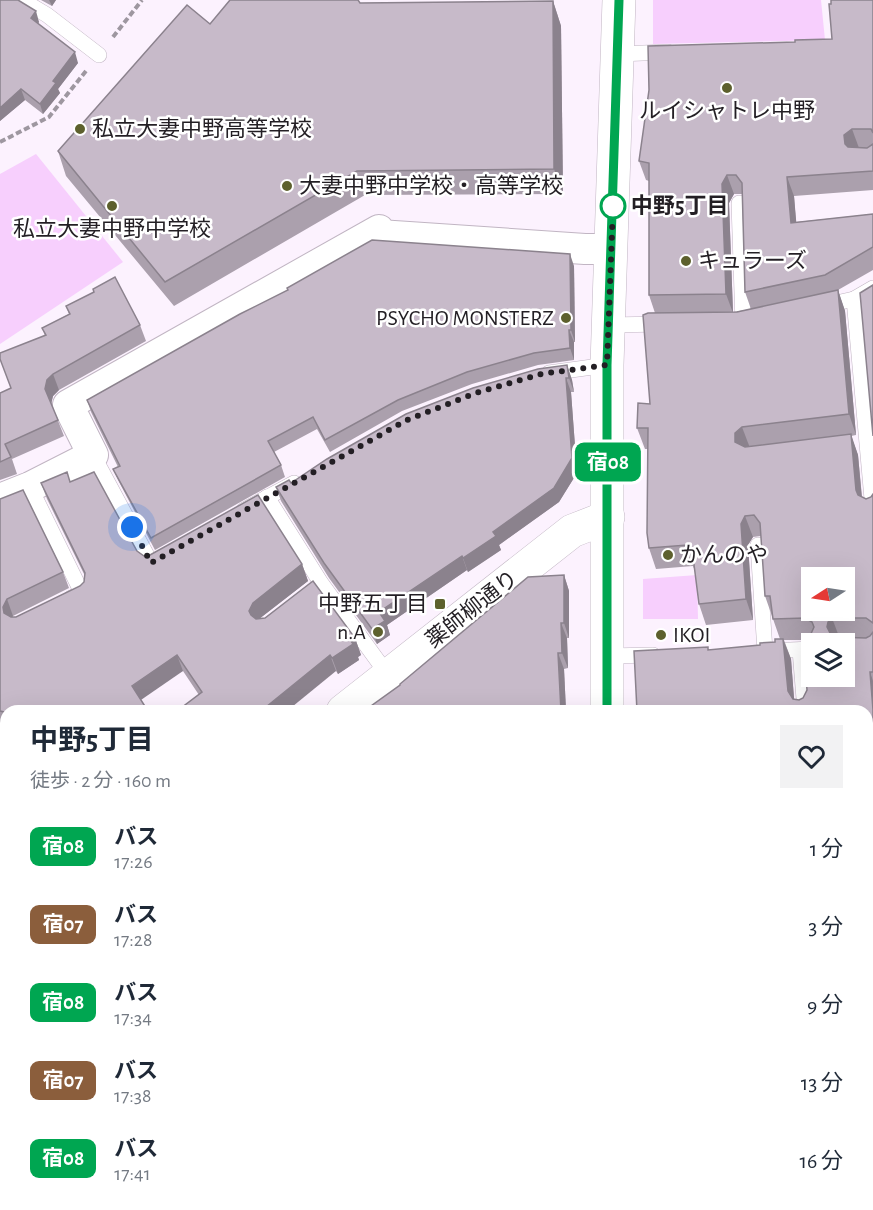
<!DOCTYPE html>
<html lang="ja">
<meta charset="utf-8">
<style>
:root{--surface:#fff;--page:#f2f2f3;--text:#1f2937;--muted:#747a83}
body{margin:0;font-family:"Alegreya Sans","Noto Sans JP",sans-serif;background:var(--page);color:var(--text);height:100vh;display:flex;flex-direction:column;font-size:22px;white-space:nowrap}
*{box-sizing:border-box;margin:0}
p{font-size:20px;color:var(--muted)}
.icon{flex:none;width:33px;height:33px;fill:none;stroke:currentColor;stroke-width:2;stroke-linecap:round;stroke-linejoin:round}
.map{position:relative;flex:1;overflow:hidden}
.side{position:absolute;left:0px;top:705px;width:873px;height:506px;display:flex;flex-direction:column;background:var(--surface);border-radius:18px 18px 0 0;box-shadow:0 6px 24px #0002}
.side>*{flex:none}
.badge{padding:0 12px;border-radius:9px;font-size:21px;line-height:39px}
.needle{width:39px;rotate:258deg}
.tools{position:absolute;left:801px;top:567px;display:grid;gap:12px}
.tools a{display:grid;place-items:center;width:54px;height:54px;border-radius:0px;background:var(--surface);box-shadow:0 6px 24px #0002;font-size:30px}
.you{position:absolute;width:30px;height:30px;margin:-15px;border:4px solid #fff;border-radius:50%;background:#1a73e8;box-shadow:0 0 0 9px #1a73e833}
.map>.badge{position:absolute;translate:-50% -50%;box-shadow:0 0 0 3px #fff}
.round{display:grid;place-items:center;flex:none;width:63px;height:63px;border-radius:0px;background:var(--page)}
.summary{display:flex;align-items:center;justify-content:space-between;height:102px;padding:0 30px}
h1{font-size:28px;font-weight:700;line-height:45px}
ul{padding:0;list-style:none}
li{display:flex;align-items:center;gap:18px;height:78px;padding:0 30px}
li div{flex:1}
li b{display:block;font-size:22px}
li em{font-style:normal}
li .badge{min-width:66px;font-weight:700;text-align:center}
.map>svg:first-child{display:block}
</style>
<div class="map">
<svg width="873" height="1210" viewBox="0 0 873 1210">
<rect width="100%" height="100%" fill="#fcf2fe"/>
<g fill="#f7cffd">
<polygon points="653,0 821,0 825,40 653,44"/>
<polygon points="36,154 123,262 0,344 0,174"/>
<polygon points="697,575 698,619 643,619 643,579"/>
</g>
<g fill="none" stroke-linecap="round" stroke-linejoin="round">
<g stroke="#c1b5c3" stroke-width="16">
<g id="lane">
<polyline points="22,0 47,15 99,55"/>
<polyline points="618,54 668,52"/>
<polyline points="739,203 743,323"/>
<polyline points="854,299 873,510"/>
<polyline points="823,306 854,299 873,288"/>
<polyline points="609,325 663,324"/>
<polyline points="549,373 607,365"/>
<polyline points="93,455 151,563 161,558"/>
<polyline points="30,487 82,593 71,598"/>
<polyline points="267,497 321,583 388,675"/>
<polyline points="244,510 294,483"/>
<polyline points="758,545 765,651"/>
<polyline points="800,650 805,711"/>
<polyline points="769,651 812,649"/>
<polyline points="608,656 653,655"/>
<polyline points="867,1029 873,1027"/>
<polyline points="137,1204 139,1210"/>
</g>
</g>
<g stroke="#c1b5c3" stroke-width="32">
<g id="street">
<polyline points="0,499 30,487 93,455 68,405 379,230 379,235 585,249 611,249"/>
<polyline points="0,839 6,845"/>
</g>
</g>
<g stroke="#c1b5c3" stroke-width="34">
<g id="secondary">
<polyline points="343,711 572,531 608,517"/>
<polyline points="0,980 6,976"/>
</g>
</g>
<g stroke="#c1b5c3" stroke-width="34">
<g id="primary">
<polyline points="607,711 607,365 619,0"/>
<polyline points="639,1204 639,1210"/>
</g>
</g>
<g stroke="#9e97a0" stroke-width="4" stroke-dasharray="6 3" stroke-linecap="butt">
<polyline points="113,37 142,0"/>
<polyline points="0,142 49,117 86,71"/>
<polyline points="224,1204 225,1210"/>
</g>
<use href="#lane" stroke="#fff" stroke-width="15"/>
<use href="#street" stroke="#fff" stroke-width="30"/>
<use href="#secondary" stroke="#fff" stroke-width="33"/>
<use href="#primary" stroke="#fff" stroke-width="33"/>
</g>
<g fill="#aba0ad" fill-rule="evenodd">
<polygon points="0,0 39,22 38,24 78,63 58,89 60,93 43,114 25,100 0,121"/>
<polygon points="41,0 56,0 52,6"/>
<path d="M873,0V190L794,196L796,222L873,214V270L838,290L845,311L856,435L851,436L858,455L862,497L866,499L871,497L873,494V801L867,802V711H637L708,650L760,645L775,642L780,639L765,596L761,536L753,537L748,545L753,620L706,625L699,604L695,571L693,566L656,569L649,548L648,449H645L637,428L650,404L655,313L649,295V181L646,180L639,161L795,42L832,39ZM734,194H742L745,292L751,309L733,312L729,203ZM784,640H803L807,690L803,698L799,700L794,699L791,659Z"/>
<polygon points="553,1 561,26 563,194 365,195 174,306 66,176 58,151 210,24 360,3"/>
<polygon points="574,266 575,342 574,342 574,360 538,365 472,384 402,411 330,452 317,429 274,452 281,465 285,477 155,550 118,480 113,469 118,467 91,412 87,400"/>
<polygon points="93,289 140,325 146,341 59,390 53,396 51,403 64,436 12,459 17,474 0,480 0,393 11,388 45,336 42,328 69,314 66,306 94,292"/>
<polygon points="567,365 572,380 574,392 571,392 577,473 559,502 499,545 501,550 468,572 467,570 387,625 390,635 377,644 329,578 281,501 276,487 291,483"/>
<polygon points="70,482 137,551 144,556 302,564 308,581 259,619 355,638 361,655 358,657 359,660 338,674 336,671 199,695 183,671 6,711 6,813 0,805 0,733 6,728 0,730 0,499 63,572 69,588 13,616 12,617 16,617 80,586 84,582 85,576 47,499 41,483"/>
<polygon points="564,575 569,591 569,638 567,638 568,668 564,669 566,711 364,711"/>
<polygon points="867,935 873,965 873,1014 867,1014"/>
<polygon points="6,991 6,1204 100,1204 78,1210 0,1210 0,995"/>
<polygon points="281,1204 305,1204 283,1209"/>
<polygon points="364,1204 605,1204 606,1210 365,1210"/>
</g>
<g fill="#8b828d">
<polygon points="49,0 56,0 52,6"/>
<polygon points="553,1 561,26 563,194 554,169"/>
<polygon points="36,11 39,22 34,28 31,18"/>
<polygon points="75,52 78,63 58,89 60,93 43,114 40,104 53,81"/>
<polygon points="21,89 25,100 0,121 0,108"/>
<polygon points="852,129 859,148 851,154 845,144 844,135"/>
<polygon points="727,175 734,194 729,203 733,313 726,294 722,184"/>
<polygon points="787,177 794,196 798,242 791,223"/>
<polygon points="570,254 574,266 575,342 571,330"/>
<polygon points="838,290 845,311 856,435 849,414"/>
<polygon points="569,330 574,342 574,360 570,348"/>
<polygon points="567,365 572,380 574,392 569,378"/>
<polygon points="53,374 59,390 53,396 51,405 45,389 47,380"/>
<polygon points="566,378 571,392 577,473 559,502 499,545 501,550 468,572 463,558 493,532"/>
<polygon points="742,427 750,448 742,454 735,442 735,433"/>
<polygon points="851,434 858,455 863,511 856,490"/>
<polygon points="745,516 753,537 748,545 753,620 746,599 741,524"/>
<polygon points="462,556 467,570 387,625 390,635 377,644 372,629 379,612"/>
<polygon points="302,564 308,581 259,619 255,627 249,611 253,603"/>
<polygon points="564,575 569,591 569,638 564,623"/>
<polygon points="7,599 13,616 8,623 4,613 3,607"/>
<polygon points="832,618 840,639 833,644 827,627 828,622"/>
<polygon points="561,623 567,638 568,668 562,653"/>
<polygon points="355,638 361,655 358,657 359,660 338,674 332,658"/>
<polygon points="783,639 791,659 795,711 788,691"/>
<polygon points="558,653 564,669 566,711 561,711"/>
<polygon points="177,655 183,671 138,702 132,686"/>
<polygon points="330,655 336,671 287,711 261,711"/>
<polygon points="870,672 873,681 873,710"/>
<polygon points="6,908 6,928 4,930 6,937 0,942 0,912"/>
<polygon points="867,935 873,967 869,966 867,955"/>
<polygon points="210,1204 213,1204 214,1210 211,1210"/>
</g>
<g fill="#c7bac9" stroke="#8b828d" stroke-width="1.5" fill-rule="evenodd">
<polygon points="0,0 18,0 36,11 31,18 75,52 53,81 56,83 40,104 21,89 0,108"/>
<polygon points="230,0 358,0 360,3 553,1 554,169 357,171 165,282 58,151 187,5 210,24"/>
<polygon points="831,0 873,0 873,133 871,129 852,129 844,135 845,144 848,147 867,148 873,144 873,171 787,177 791,223 873,214 873,247 825,275 745,292 742,183 736,175 727,175 722,184 726,294 649,295 649,163 639,161 649,90 648,46 795,42 795,40 832,39 829,4 831,4"/>
<polygon points="372,240 570,254 571,330 569,330 570,348 534,353 467,372 398,400 325,440 313,417 268,441 281,465 151,538 113,469 120,466 87,400 240,314 288,290 287,288"/>
<polygon points="115,277 140,325 53,374 47,380 45,389 58,420 5,444 11,457 0,462 0,393 11,388 0,359 0,353 46,335 42,328 70,314 66,306 94,292 93,289"/>
<polygon points="873,285 873,436 860,293"/>
<path d="M838,290L849,414L742,427L735,433V442L745,447L851,434L856,490L858,495L866,499L871,497L873,494V623L866,618H832L828,622L827,627L831,635L835,637L866,638L870,636L873,632V672H870L873,710V779L867,780V711H637L634,651L708,647V650L760,645V643L775,642V639H783L788,691L793,699L799,700L803,698L807,690L803,638L810,636L814,627L812,622L805,618L773,619L770,596H765L760,523L754,515L745,516L741,524L746,599L699,604L692,549L687,550V545L649,548L647,533L648,428H637L638,403L650,404L643,315L648,313L737,312ZM812,578H844V610H812ZM812,644H844V676H812Z"/>
<polygon points="567,365 569,378 566,378 572,458 554,488 493,532 496,536 463,558 462,556 379,612 385,621 372,629 324,563 276,487 289,480 291,483 327,459 406,414 473,388 538,369"/>
<polygon points="67,472 70,482 94,472 137,551 144,556 150,555 258,495 302,564 253,603 249,611 251,615 256,619 265,618 313,581 355,638 351,641 353,644 332,658 330,655 261,711 177,711 202,692 177,655 132,686 148,711 6,711 6,714 4,712 0,711 0,499 23,490 63,572 7,599 3,607 4,613 11,617 16,617 80,586 84,582 85,573 41,483"/>
<polygon points="564,575 564,623 561,623 562,653 558,653 561,711 364,711 400,685 400,684 528,577"/>
<polygon points="6,727 6,804 0,797 0,733"/>
<polygon points="0,845 6,845 6,908 0,912"/>
<polygon points="867,955 869,966 873,965 873,992 867,993"/>
<polygon points="6,991 6,1119 0,1116 0,995"/>
<polygon points="873,1063 873,1210 686,1210 685,1204 867,1204 867,1064"/>
<polygon points="6,1132 6,1204 74,1204 75,1210 0,1210 0,1135"/>
<polygon points="140,1204 210,1204 211,1210 141,1210"/>
<polygon points="364,1204 598,1204 599,1210 365,1210"/>
</g>
<g fill="none" stroke-linecap="round" stroke-linejoin="round">
<g stroke="#fff" stroke-width="14">
<polyline id="line" points="607,711 607,365 619,0"/>
</g>
<use href="#line" stroke="#00a651" stroke-width="9"/>
<polyline stroke="#231f24" stroke-width="6" stroke-dasharray="0 10.8" points="132,527 151,563 407,420 476,393 541,374 607,365 613,206"/>
</g>
<g fill="#5d602d" stroke="#fff" stroke-width="2">
<circle cx="727" cy="88" r="6"/>
<circle cx="80" cy="129" r="6"/>
<circle cx="287" cy="186" r="6"/>
<circle cx="112" cy="206" r="6"/>
<circle cx="686" cy="261" r="6"/>
<circle cx="566" cy="318" r="6"/>
<circle cx="668" cy="555" r="6"/>
<rect x="434" y="598" width="12" height="12" rx="3"/>
<circle cx="378" cy="632" r="6"/>
<circle cx="661" cy="635" r="6"/>
</g>
<circle fill="#fff" stroke="#00a651" stroke-width="3" cx="613" cy="206" r="12"/>
<g text-anchor="middle" dominant-baseline="central" stroke-width="5" stroke-linejoin="round" paint-order="stroke">
<g font-size="22" fill="#231f24" stroke="#fff" text-anchor="start">
<text x="727" y="111" text-anchor="middle">ルイシャトレ中野</text>
<text x="92" y="129">私立大妻中野高等学校</text>
<text x="299" y="186">大妻中野中学校・高等学校</text>
<text x="112" y="229" text-anchor="middle">私立大妻中野中学校</text>
<text x="698" y="261">キュラーズ</text>
<text x="554" y="318" text-anchor="end">PSYCHO MONSTERZ</text>
<text x="680" y="555">かんのや</text>
<text x="428" y="604" text-anchor="end">中野五丁目</text>
<text x="366" y="632" text-anchor="end">n.A</text>
<text x="673" y="635">IKOI</text>
</g>
<g font-size="22" font-weight="bold" fill="#231f24" stroke="#fff" text-anchor="start">
<text x="631" y="206">中野5丁目</text>
</g>
<g font-size="22" fill="#231f24" stroke="#fff">
<text transform="translate(472 609) rotate(-38)">薬師柳通り</text>
</g>
</g>
</svg>
<div class="tools">
<a><svg class="needle" viewBox="-14 -14 28 28"><path d="M0-13l5 13h-10z" fill="#e53935"/><path d="M0 13l5-13h-10z" fill="#747a83"/></svg></a>
<a><svg class="icon" aria-label="layers" viewBox="0 0 24 24"><path d="M12 4l9 5-9 5-9-5zM3 14l9 5 9-5"/></svg></a>
</div>
<div class="you" style="left:132px;top:527px"></div>
<b class="badge" style="left:608px;top:462px;background:#00a651;color:#fff">宿08</b>
<section class="side">
<div class="summary"><div><h1>中野5丁目</h1><p>徒歩 · 2 分 · 160 m</p></div><a class="round"><svg class="icon" aria-label="heart" viewBox="0 0 24 24"><path d="M12 20l-8-8c-3-5 5-10 8-4 3-6 11-1 8 4z"/></svg></a></div>
<ul>
<li><span class="badge" style="background:#00a651;color:#fff">宿08</span><div><b>バス</b><p>17:26</p></div><em>1 分</em></li>
<li><span class="badge" style="background:#8b5e3c;color:#fff">宿07</span><div><b>バス</b><p>17:28</p></div><em>3 分</em></li>
<li><span class="badge" style="background:#00a651;color:#fff">宿08</span><div><b>バス</b><p>17:34</p></div><em>9 分</em></li>
<li><span class="badge" style="background:#8b5e3c;color:#fff">宿07</span><div><b>バス</b><p>17:38</p></div><em>13 分</em></li>
<li><span class="badge" style="background:#00a651;color:#fff">宿08</span><div><b>バス</b><p>17:41</p></div><em>16 分</em></li>
</ul>
</section>
</div>
